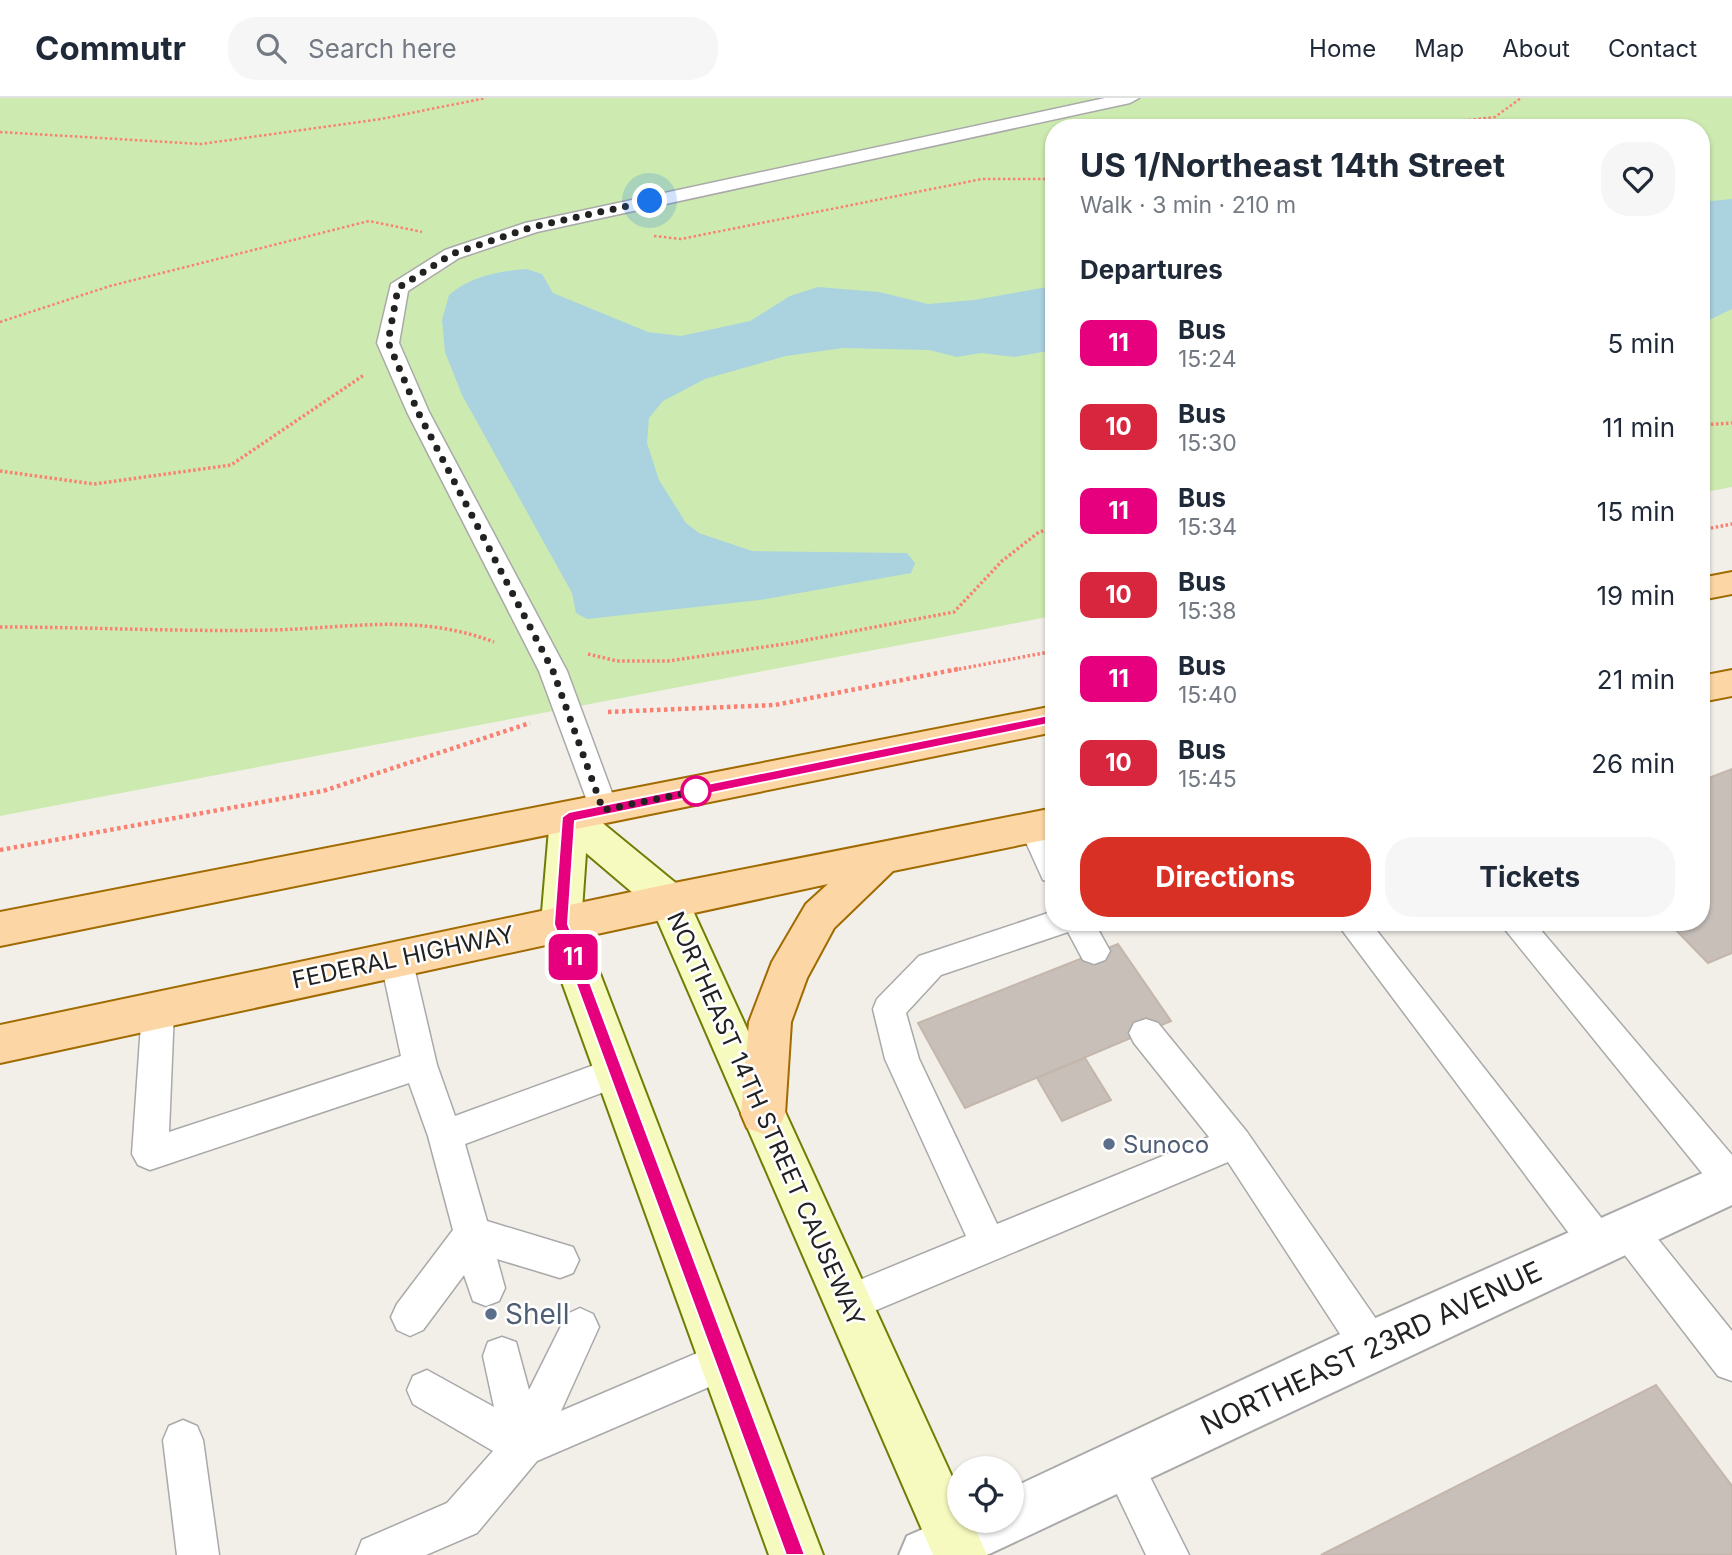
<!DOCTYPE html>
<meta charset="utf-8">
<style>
:root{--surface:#fff;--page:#f6f6f7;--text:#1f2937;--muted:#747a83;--line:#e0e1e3;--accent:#d93025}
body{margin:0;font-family:Inter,sans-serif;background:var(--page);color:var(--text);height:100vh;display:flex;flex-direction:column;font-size:26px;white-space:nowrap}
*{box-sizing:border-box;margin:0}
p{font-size:23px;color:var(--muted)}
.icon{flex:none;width:38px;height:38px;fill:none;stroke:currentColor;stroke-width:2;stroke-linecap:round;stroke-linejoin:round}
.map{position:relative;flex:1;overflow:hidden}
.panel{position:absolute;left:1045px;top:21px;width:665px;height:812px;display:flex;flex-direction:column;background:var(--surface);border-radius:28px;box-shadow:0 2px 5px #0004}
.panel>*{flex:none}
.badge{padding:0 14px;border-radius:10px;font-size:24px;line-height:46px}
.fabs{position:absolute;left:947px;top:1358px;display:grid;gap:14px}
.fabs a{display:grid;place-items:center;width:77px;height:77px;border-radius:50%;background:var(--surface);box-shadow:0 2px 5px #0004;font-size:35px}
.you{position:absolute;width:35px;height:35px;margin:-18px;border:5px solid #fff;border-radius:50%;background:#1a73e8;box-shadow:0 0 0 10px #1a73e833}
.map>.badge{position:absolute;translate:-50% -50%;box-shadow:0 0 0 4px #fff}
h2{padding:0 35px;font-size:26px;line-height:63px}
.round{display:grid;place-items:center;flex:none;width:74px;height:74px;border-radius:28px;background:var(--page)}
.overview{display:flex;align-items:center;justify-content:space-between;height:119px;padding:0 35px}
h1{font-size:33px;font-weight:700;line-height:52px}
.cta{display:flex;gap:14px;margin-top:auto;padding:14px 35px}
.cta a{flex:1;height:80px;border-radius:28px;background:var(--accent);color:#fff;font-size:28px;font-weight:700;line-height:80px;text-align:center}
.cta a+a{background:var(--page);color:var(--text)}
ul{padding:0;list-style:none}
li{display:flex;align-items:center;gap:21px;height:84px;padding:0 35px}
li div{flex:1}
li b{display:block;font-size:26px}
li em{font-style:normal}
li .badge{min-width:77px;font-weight:700;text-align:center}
header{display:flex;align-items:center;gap:42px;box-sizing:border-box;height:98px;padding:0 35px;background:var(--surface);border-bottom:2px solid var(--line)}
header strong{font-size:33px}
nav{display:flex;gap:38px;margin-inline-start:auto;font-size:24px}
.search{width:490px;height:63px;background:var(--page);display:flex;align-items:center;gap:18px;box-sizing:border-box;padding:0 24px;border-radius:28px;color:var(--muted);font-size:26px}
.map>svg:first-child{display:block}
</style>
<header>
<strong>Commutr</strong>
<div class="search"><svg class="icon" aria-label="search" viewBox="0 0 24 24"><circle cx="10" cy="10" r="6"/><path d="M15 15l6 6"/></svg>Search here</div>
<nav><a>Home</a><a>Map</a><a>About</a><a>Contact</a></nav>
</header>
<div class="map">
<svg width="1732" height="1457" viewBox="0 0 1732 1457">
<rect width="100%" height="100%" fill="#f2efe9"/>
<polygon fill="#cdebb0" points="0,0 1732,0 1732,389 1701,395 1701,30 1054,30 1053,518 0,718"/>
<g fill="#aad3df">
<polygon points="1732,101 1732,211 1701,226 1701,104"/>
<path d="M527,171L542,176L553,195L648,234L681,238L750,223L790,198L818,189L879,194L928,206L974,202L1053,188V252L1014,259L981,255L957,259L929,252L843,250L786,258L705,281L663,303L649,320L647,345L659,382L686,425L699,435L752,453L907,455L915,465L911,475L760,502L587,521L576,515L572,495L462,297L445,254L442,222L449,197C471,178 498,173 527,171Z"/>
</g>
<g fill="#c7bfb8" stroke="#c4b6ab" stroke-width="2">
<polygon points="1732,671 1732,855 1708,865 1668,824 1701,824 1701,683"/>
<polygon points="1118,846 1171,923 965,1010 918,925"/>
<polygon points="1085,960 1111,1002 1062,1023 1037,980"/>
<polygon points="1656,1287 1732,1388 1732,1457 1321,1457"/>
</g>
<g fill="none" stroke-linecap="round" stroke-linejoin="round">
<g stroke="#a9a9a9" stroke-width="3">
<g id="service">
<polygon points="1105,0 1139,0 1130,5 537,134 459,160 408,193 399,245 429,314 567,573 618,711 613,719 603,722 593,719 539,573 407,314 377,245 391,186 445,152 525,125"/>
<polygon points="1034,717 1045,721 1054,739 1054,785 1043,782 1019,729 1023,721"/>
<polygon points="1054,813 1054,824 1094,824 1110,853 1105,862 1094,866 1083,862 1068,834 941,877 906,915 919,961 997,1126 1209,1039 1134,945 1129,935 1134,925 1146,921 1158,925 1247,1034 1385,1234 1390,1248 1385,1262 1371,1267 1357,1262 1228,1064 848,1224 835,1218 829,1205 835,1192 966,1138 885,961 873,911 877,901 919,858"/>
<polygon points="1336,824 1370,824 1610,1131 1615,1120 1628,1115 1641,1120 1732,1233 1732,1283 1718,1278 1617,1147 1612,1158 1599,1164 1586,1158"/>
<polygon points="1499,824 1534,824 1732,1057 1732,1101 1719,1096"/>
<polygon points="396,847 407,851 412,860 437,967 455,1018 616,959 628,963 633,974 628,985 465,1046 487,1123 573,1149 579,1162 573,1175 560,1180 497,1161 505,1190 499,1203 486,1208 473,1203 464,1177 423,1232 410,1238 397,1232 391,1219 397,1206 453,1132 428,1038 409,985 150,1072 138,1067 132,1056 142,912 146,902 158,898 170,902 174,912 169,1034 401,958 380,860 385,851"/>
<polygon points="580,1210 593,1216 599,1229 561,1313 723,1244 737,1249 742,1263 737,1277 537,1363 477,1435 426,1457 356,1457 362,1442 447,1405 493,1353 413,1306 407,1292 413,1278 427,1272 494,1309 483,1258 488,1244 502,1239 516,1244 529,1292 567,1216"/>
<polygon points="183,1322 197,1328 203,1342 219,1457 177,1457 163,1342 169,1328"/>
<polygon points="1122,1345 1136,1351 1189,1457 1146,1457 1102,1365 1108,1351"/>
</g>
</g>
<g stroke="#a9a9a9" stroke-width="4">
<polygon id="minor" points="1732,1062 1732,1107 987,1457 933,1457 928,1444 936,1425 959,1414 959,1423 1012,1423 1012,1390 1353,1230"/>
</g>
<g stroke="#a9a9a9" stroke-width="4">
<polygon id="tertiary" points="955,1417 959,1423 974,1425 982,1444 977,1457 899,1457 907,1438"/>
</g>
<g stroke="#707d05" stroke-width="4">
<polygon id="secondary" points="569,704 583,709 683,791 959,1394 959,1423 972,1423 987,1457 933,1457 653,812 586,755 581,826 823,1457 769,1457 541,826 550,719 555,709"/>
</g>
<g stroke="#a06b00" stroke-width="4">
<g id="primary">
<polygon points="1732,474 1732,496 1701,502 1701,480"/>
<polygon points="1732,572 1732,598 1701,604 1701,578"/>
<polygon points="1054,608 1054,634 0,848 0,814"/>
<polygon points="1054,710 1054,740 893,773 834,830 807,880 791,924 785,1016 779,1030 763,1036 747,1030 741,1016 749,924 772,864 806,806 828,786 0,965 0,927 669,786"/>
</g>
</g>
<g stroke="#fa8072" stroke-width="2.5" stroke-dasharray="2.5 2.5" stroke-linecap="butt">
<polyline points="1399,30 1495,19 1521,0"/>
<polyline points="0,34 201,46 381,21 486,0"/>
<polyline points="654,138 681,141 982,81 1054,81"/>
<polyline points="0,224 110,188 369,123 422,134"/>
</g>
<g stroke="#fa8072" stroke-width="3.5" stroke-dasharray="2.5 2.5" stroke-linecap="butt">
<polyline points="1701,327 1732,325"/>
<polyline points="0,373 94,386 231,367 364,277"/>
<polyline points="1701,432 1732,426"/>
<path d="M0,529C91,529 182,534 272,532C352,530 417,515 494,544"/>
<polyline points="588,556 617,563 668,563 791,545 954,514 1002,463 1039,434 1054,430"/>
<polyline points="949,573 1054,553"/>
</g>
<g stroke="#fa8072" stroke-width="4.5" stroke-dasharray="3.5 3.5" stroke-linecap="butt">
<polyline points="608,614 775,607 958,571"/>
<polyline points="0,752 323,693 530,625"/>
</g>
<use href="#service" fill="#fff" fill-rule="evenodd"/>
<use href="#minor" fill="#fff" fill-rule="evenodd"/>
<use href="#tertiary" fill="#fff" fill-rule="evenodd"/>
<use href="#secondary" fill="#f7fabf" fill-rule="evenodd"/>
<use href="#primary" fill="#fcd6a4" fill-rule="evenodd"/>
</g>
<polygon fill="#e6007e" stroke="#fff" stroke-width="2" points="1054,616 1058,618 1058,624 575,723 568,826 805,1457 786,1457 554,826 562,719 569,714"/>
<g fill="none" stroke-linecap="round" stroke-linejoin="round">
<polyline stroke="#222" stroke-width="7" stroke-dasharray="0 12.6" points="650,103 532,129 452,156 398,190 388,244 418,314 553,573 603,712 696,693"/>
</g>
<circle fill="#fff" stroke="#e6007e" stroke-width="3.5" cx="696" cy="693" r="14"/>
<g fill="#5c6f8a" stroke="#fff" stroke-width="2.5">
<circle cx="1109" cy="1046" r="7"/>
<circle cx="491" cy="1216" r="7"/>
</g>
<g text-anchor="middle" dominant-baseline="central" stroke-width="5" stroke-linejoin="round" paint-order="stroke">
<g font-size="24" fill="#222" stroke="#fff">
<text transform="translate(403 859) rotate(-12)">FEDERAL HIGHWAY</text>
<text transform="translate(766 1021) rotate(66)">NORTHEAST 14TH STREET CAUSEWAY</text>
</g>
<g font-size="24" fill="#4e5e75" stroke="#fff" text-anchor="start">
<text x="1123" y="1046">Sunoco</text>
</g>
<g font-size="28" fill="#4e5e75" stroke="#fff" text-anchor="start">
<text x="505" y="1216">Shell</text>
</g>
<g font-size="28" fill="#222" stroke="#fff">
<text transform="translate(1371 1250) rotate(-25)">NORTHEAST 23RD AVENUE</text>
</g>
</g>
</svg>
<div class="fabs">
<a><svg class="icon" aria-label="locate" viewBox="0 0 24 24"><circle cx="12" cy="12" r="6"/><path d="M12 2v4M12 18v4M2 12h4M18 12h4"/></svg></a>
</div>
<div class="you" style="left:650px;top:103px"></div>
<b class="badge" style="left:573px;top:859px;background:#e6007e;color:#fff">11</b>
<section class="panel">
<div class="overview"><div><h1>US 1/Northeast 14th Street</h1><p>Walk · 3 min · 210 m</p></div><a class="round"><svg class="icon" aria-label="heart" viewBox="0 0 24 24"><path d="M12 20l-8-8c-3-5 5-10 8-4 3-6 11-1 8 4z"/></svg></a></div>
<h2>Departures</h2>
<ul>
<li><span class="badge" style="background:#e6007e;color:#fff">11</span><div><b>Bus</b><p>15:24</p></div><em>5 min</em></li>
<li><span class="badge" style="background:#d7263d;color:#fff">10</span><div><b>Bus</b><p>15:30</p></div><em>11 min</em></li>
<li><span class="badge" style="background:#e6007e;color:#fff">11</span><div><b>Bus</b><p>15:34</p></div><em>15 min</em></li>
<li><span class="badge" style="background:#d7263d;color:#fff">10</span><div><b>Bus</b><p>15:38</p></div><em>19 min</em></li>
<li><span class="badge" style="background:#e6007e;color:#fff">11</span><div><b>Bus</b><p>15:40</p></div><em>21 min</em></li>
<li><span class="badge" style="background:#d7263d;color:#fff">10</span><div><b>Bus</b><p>15:45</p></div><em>26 min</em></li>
</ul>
<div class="cta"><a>Directions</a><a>Tickets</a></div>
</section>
</div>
